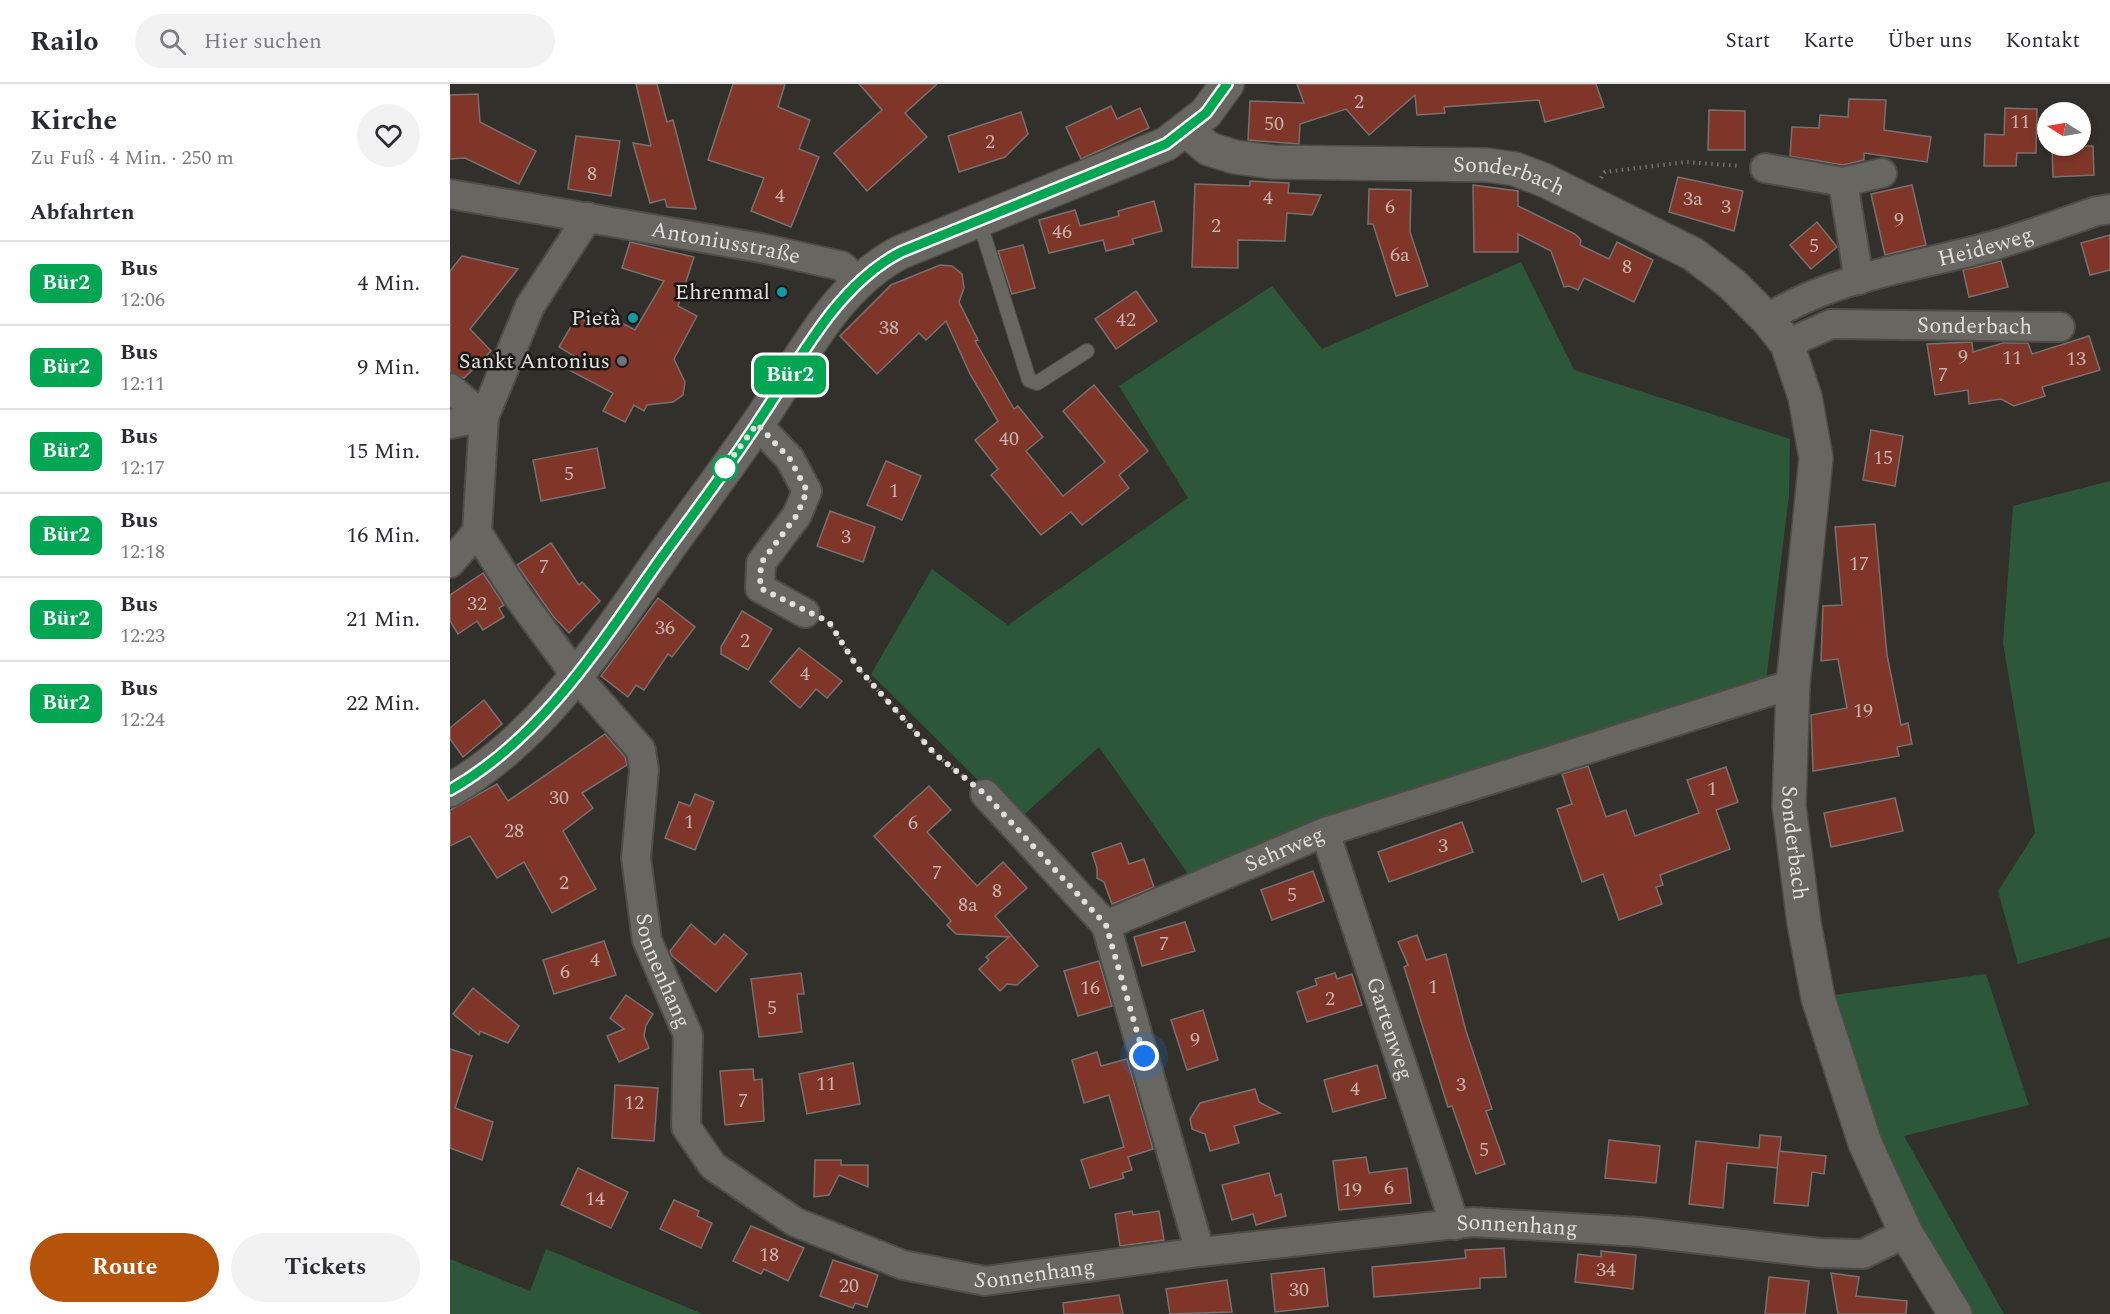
<!DOCTYPE html>
<html lang="de">
<meta charset="utf-8">
<style>
:root{--surface:#fff;--page:#f2f2f3;--text:#2b2b33;--muted:#7c7c81;--line:#e1e1e2;--accent:#b45309}
body{margin:0;font-family:Spectral,serif;background:var(--page);color:var(--text);height:100vh;display:flex;flex-direction:column;font-size:22px;white-space:nowrap}
*{box-sizing:border-box;margin:0}
p{font-size:20px;color:var(--muted)}
.icon{flex:none;width:33px;height:33px;fill:none;stroke:currentColor;stroke-width:2;stroke-linecap:round;stroke-linejoin:round}
.map{position:relative;flex:1;overflow:hidden}
.sheet{display:flex;flex-direction:column;background:var(--surface);width:450px}
.sheet>*{flex:none}
.badge{padding:0 12px;border-radius:9px;font-size:21px;line-height:39px}
.needle{width:39px;rotate:281deg}
.fabs{position:absolute;left:1587px;top:18px;display:grid;gap:12px}
.fabs a{display:grid;place-items:center;width:54px;height:54px;border-radius:50%;background:var(--surface);box-shadow:0 3px 9px #0003;font-size:30px}
.you{position:absolute;width:30px;height:30px;margin:-15px;border:4px solid #fff;border-radius:50%;background:#1a73e8;box-shadow:0 0 0 9px #1a73e833}
.map>.badge{position:absolute;translate:-50% -50%;box-shadow:0 0 0 3px #fff}
h2{padding:0 30px;font-size:22px;line-height:54px}
.round{display:grid;place-items:center;flex:none;width:63px;height:63px;border-radius:32px;background:var(--page)}
.summary{display:flex;align-items:center;justify-content:space-between;height:102px;padding:0 30px}
h1{font-size:28px;font-weight:700;line-height:45px}
.primary-button{display:flex;gap:12px;margin-top:auto;padding:12px 30px}
.primary-button a{flex:1;height:69px;border-radius:36px;background:var(--accent);color:#fff;font-size:24px;font-weight:700;line-height:69px;text-align:center}
.primary-button a+a{background:var(--page);color:var(--text)}
ul{padding:0;list-style:none}
li{display:flex;align-items:center;gap:18px;height:84px;padding:0 30px;border-top:2px solid var(--line)}
li div{flex:1}
li b{display:block;font-size:22px}
li em{font-style:normal}
li .badge{min-width:66px;font-weight:700;text-align:center}
header{display:flex;align-items:center;gap:36px;box-sizing:border-box;height:84px;padding:0 30px;background:var(--surface);border-bottom:2px solid var(--line)}
header strong{font-size:28px}
nav{display:flex;gap:33px;margin-inline-start:auto;font-size:21px}
.search{width:420px;height:54px;background:var(--page);display:flex;align-items:center;gap:15px;box-sizing:border-box;padding:0 21px;border-radius:33px;color:var(--muted);font-size:22px}
main{display:flex;flex:1;min-height:0}
.map>svg:first-child{display:block}
</style>
<header>
<strong>Railo</strong>
<div class="search"><svg class="icon" aria-label="search" viewBox="0 0 24 24"><circle cx="10" cy="10" r="6"/><path d="M15 15l6 6"/></svg>Hier suchen</div>
<nav><a>Start</a><a>Karte</a><a>Über uns</a><a>Kontakt</a></nav>
</header>
<main>
<section class="sheet">
<div class="summary"><div><h1>Kirche</h1><p>Zu Fuß · 4 Min. · 250 m</p></div><a class="round"><svg class="icon" aria-label="heart" viewBox="0 0 24 24"><path d="M12 20l-8-8c-3-5 5-10 8-4 3-6 11-1 8 4z"/></svg></a></div>
<h2>Abfahrten</h2>
<ul>
<li><span class="badge" style="background:#00a651;color:#fff">Bür2</span><div><b>Bus</b><p>12:06</p></div><em>4 Min.</em></li>
<li><span class="badge" style="background:#00a651;color:#fff">Bür2</span><div><b>Bus</b><p>12:11</p></div><em>9 Min.</em></li>
<li><span class="badge" style="background:#00a651;color:#fff">Bür2</span><div><b>Bus</b><p>12:17</p></div><em>15 Min.</em></li>
<li><span class="badge" style="background:#00a651;color:#fff">Bür2</span><div><b>Bus</b><p>12:18</p></div><em>16 Min.</em></li>
<li><span class="badge" style="background:#00a651;color:#fff">Bür2</span><div><b>Bus</b><p>12:23</p></div><em>21 Min.</em></li>
<li><span class="badge" style="background:#00a651;color:#fff">Bür2</span><div><b>Bus</b><p>12:24</p></div><em>22 Min.</em></li>
</ul>
<div class="primary-button"><a>Route</a><a>Tickets</a></div>
</section>
<div class="map">
<svg width="1660" height="1230" viewBox="0 0 1660 1230">
<rect width="100%" height="100%" fill="#32302a"/>
<g fill="#2c5738">
<polygon points="1071,178 1124,286 1340,355 1339,412 1316,597 743,797 649,663 568,736 421,590 482,485 558,541 738,414 669,302 822,202 872,265"/>
<polygon points="1660,397 1660,853 1568,880 1548,807 1585,749 1553,559 1563,422"/>
<polygon points="1536,890 1579,1021 1454,1052 1554,1230 1519,1230 1466,1143 1430,1058 1383,911"/>
<polygon points="96,1165 253,1230 0,1230 0,1175 80,1207"/>
</g>
<g fill="#803529" stroke="#79716f" stroke-width="1.5">
<polygon points="186,0 207,0 217,38 223,36 246,125 217,123 215,115 200,119 183,59 201,62"/>
<polygon points="283,0 335,0 328,23 360,36 349,65 369,73 341,143 301,127 314,94 258,76"/>
<polygon points="409,0 487,0 455,29 477,53 417,107 384,69 432,26"/>
<polygon points="847,0 1146,0 1154,23 1095,38 1089,16 994,23 995,29 967,31 965,11 919,51 896,25 850,40 849,60 798,56 800,17 854,19"/>
<polygon points="28,10 30,38 86,67 69,100 15,74 0,75 0,11"/>
<polygon points="1399,15 1436,16 1434,46 1481,53 1477,78 1414,69 1414,76 1393,81 1340,72 1342,43 1369,44 1370,31 1398,33"/>
<polygon points="661,22 667,35 690,24 699,44 631,75 616,43"/>
<polygon points="1555,24 1587,25 1586,69 1567,69 1566,82 1534,82 1535,50 1554,51"/>
<polygon points="1259,26 1295,27 1295,66 1258,66"/>
<polygon points="571,28 578,50 555,73 509,88 498,52"/>
<polygon points="126,52 170,57 161,112 118,105"/>
<polygon points="1602,62 1643,62 1644,91 1603,93"/>
<polygon points="1228,93 1293,107 1284,147 1219,128"/>
<polygon points="800,97 839,99 838,109 871,111 862,131 837,129 835,157 788,156 788,184 742,183 745,100 800,102"/>
<polygon points="1023,101 1068,107 1068,122 1125,150 1131,156 1130,161 1159,175 1167,158 1203,176 1184,218 1134,194 1128,206 1119,202 1114,203 1101,167 1068,150 1068,168 1024,168"/>
<polygon points="1462,101 1476,161 1435,171 1421,110"/>
<polygon points="919,105 961,106 960,148 978,202 946,212 923,140 918,140"/>
<polygon points="704,117 712,147 682,155 684,160 656,167 653,156 599,169 589,136 625,126 630,142 669,132 668,127"/>
<polygon points="1367,138 1387,163 1361,185 1340,161"/>
<polygon points="1660,151 1660,186 1640,191 1631,159"/>
<polygon points="180,158 244,173 228,222 247,232 224,275 235,298 233,311 223,318 197,321 194,327 184,321 175,338 153,327 163,309 119,286 124,272 109,263 127,232 142,241 151,228 185,246 214,197 172,184"/>
<polygon points="573,161 585,204 562,210 548,167"/>
<polygon points="12,172 68,185 20,245 41,267 14,294 0,288 0,187"/>
<polygon points="1551,177 1558,203 1519,213 1513,186"/>
<polygon points="490,181 502,182 512,190 514,204 509,218 528,256 525,257 564,325 568,322 593,353 576,367 613,412 655,378 613,327 644,301 698,367 669,391 679,404 632,441 621,428 591,451 541,391 548,385 525,356 548,337 520,290 496,237 476,256 469,249 427,290 390,252 441,201"/>
<polygon points="686,207 707,237 666,265 645,235"/>
<polygon points="1639,252 1650,286 1592,303 1595,312 1564,322 1551,315 1519,320 1518,306 1485,311 1477,260 1522,258 1523,268 1553,259 1578,259 1582,270"/>
<polygon points="1421,346 1453,352 1445,402 1413,396"/>
<polygon points="147,364 155,404 91,417 83,376"/>
<polygon points="436,377 471,392 452,436 417,421"/>
<polygon points="380,427 425,443 413,478 367,462"/>
<polygon points="1425,440 1437,571 1451,641 1458,639 1462,660 1447,663 1449,672 1363,687 1361,631 1397,624 1388,575 1371,577 1373,522 1392,521 1385,443"/>
<polygon points="101,459 129,501 132,498 150,517 119,549 103,532 67,481"/>
<polygon points="33,489 54,521 49,524 54,533 33,546 27,537 8,550 0,537 0,511"/>
<polygon points="208,514 245,543 222,573 218,570 194,606 186,601 178,613 151,592"/>
<polygon points="292,527 322,545 298,586 271,570 271,563"/>
<polygon points="349,564 392,597 377,614 366,605 350,624 320,598"/>
<polygon points="34,616 52,640 13,673 0,655 0,644"/>
<polygon points="155,650 175,673 177,681 132,709 143,724 113,747 146,805 102,829 74,778 47,794 20,752 0,762 0,726 47,700 58,717"/>
<polygon points="1138,682 1156,733 1176,726 1185,752 1249,729 1237,696 1276,683 1288,718 1266,726 1280,765 1210,791 1213,801 1206,803 1212,820 1169,836 1153,790 1132,798 1107,725 1122,720 1112,690"/>
<polygon points="479,702 501,726 477,748 527,802 553,778 577,804 545,832 588,882 567,901 557,900 550,907 529,885 539,876 536,873 559,853 506,850 497,841 501,837 496,831 424,752"/>
<polygon points="245,710 264,718 245,766 215,754 229,718 240,722"/>
<polygon points="1445,714 1453,747 1381,763 1374,729"/>
<polygon points="1012,738 1023,768 939,798 928,768"/>
<polygon points="671,759 679,780 694,775 704,803 662,820 654,798 647,794 647,784 642,769"/>
<polygon points="863,787 874,817 822,836 811,806"/>
<polygon points="735,838 745,867 692,882 684,853"/>
<polygon points="241,840 265,861 274,850 297,870 266,908 222,872 220,867"/>
<polygon points="967,851 976,876 996,870 1016,947 1042,1025 1036,1027 1055,1080 1026,1090 1002,1022 998,1023 954,883 958,881 948,858"/>
<polygon points="154,857 166,891 104,910 93,876"/>
<polygon points="649,877 662,922 628,932 614,887"/>
<polygon points="351,889 354,910 347,910 352,948 309,953 301,895"/>
<polygon points="885,889 887,895 902,890 912,921 857,938 847,908 867,901 865,895"/>
<polygon points="23,904 69,942 58,959 30,947 29,951 3,930"/>
<polygon points="176,911 203,930 196,941 194,952 199,964 169,978 157,952 174,945 160,934"/>
<polygon points="753,926 768,976 737,986 721,936"/>
<polygon points="0,965 22,972 5,1024 43,1038 32,1076 0,1064"/>
<polygon points="647,968 651,982 677,975 703,1065 678,1073 682,1086 672,1089 674,1094 640,1104 631,1076 674,1063 659,1011 634,1019 622,976"/>
<polygon points="403,979 410,1020 357,1030 349,990"/>
<polygon points="927,981 936,1014 883,1028 874,996"/>
<polygon points="303,985 304,996 312,995 314,1037 275,1041 270,987"/>
<polygon points="165,1001 208,1004 204,1057 162,1054"/>
<polygon points="805,1005 809,1018 830,1029 784,1042 789,1059 760,1067 755,1050 742,1045 740,1035 750,1019"/>
<polygon points="1310,1051 1331,1053 1328,1084 1277,1079 1273,1124 1239,1120 1246,1057 1309,1064"/>
<polygon points="1159,1056 1210,1062 1206,1099 1155,1094"/>
<polygon points="1329,1067 1376,1072 1374,1090 1362,1088 1358,1122 1324,1119"/>
<polygon points="916,1073 919,1089 957,1084 961,1119 889,1126 883,1077"/>
<polygon points="365,1076 391,1076 391,1081 418,1081 418,1103 389,1091 379,1111 364,1113"/>
<polygon points="128,1084 178,1108 161,1144 111,1121"/>
<polygon points="819,1089 825,1112 831,1110 836,1132 806,1141 803,1130 782,1136 772,1101"/>
<polygon points="224,1116 249,1127 247,1132 262,1139 251,1164 210,1145"/>
<polygon points="682,1127 683,1131 709,1127 714,1156 670,1162 665,1130"/>
<polygon points="301,1142 354,1164 338,1197 314,1185 311,1190 283,1177"/>
<polygon points="1054,1164 1056,1193 1030,1194 1030,1204 924,1213 922,1183 1016,1174 1015,1166"/>
<polygon points="1151,1167 1186,1171 1183,1205 1125,1198 1128,1170 1151,1173"/>
<polygon points="383,1176 428,1191 417,1223 405,1219 403,1224 370,1212"/>
<polygon points="874,1184 878,1222 825,1228 821,1190"/>
<polygon points="1381,1189 1409,1193 1406,1212 1457,1217 1456,1230 1388,1230"/>
<polygon points="1319,1193 1359,1197 1355,1230 1315,1230"/>
<polygon points="777,1196 782,1228 720,1230 716,1205"/>
<polygon points="669,1211 673,1230 614,1230 613,1219"/>
</g>
<g fill="none" stroke-linecap="round" stroke-linejoin="round">
<g stroke="#4d4c47" stroke-width="16">
<polyline id="service" points="529,136 579,296 587,299 637,267"/>
</g>
<g stroke="#4d4c47" stroke-width="32">
<g id="minor">
<polyline points="1315,84 1393,98 1432,89"/>
<polyline points="1393,98 1409,196"/>
<path id="s1" d="M0,110L311,164L392,182L407,197"/>
<path id="s2" d="M138,133L80,222L34,333L27,448L69,514L127,593L191,666L194,686L186,774L197,856L238,951L236,1043L263,1082L345,1138L453,1181L535,1197L750,1168L1023,1138L1190,1148L1370,1169L1413,1170L1456,1149"/>
<path id="s3" d="M1317,235C1381,193 1465,183 1538,163C1575,153 1611,139 1647,127L1660,125"/>
<path id="s4" d="M1337,260L1381,240L1610,243"/>
<polyline points="0,304 34,333"/>
<polyline points="0,340 34,333"/>
<polyline points="307,340 340,375 357,407 347,431 311,479 310,504 355,529"/>
<polyline points="0,479 27,448"/>
<polyline points="535,710 656,841"/>
<path id="s5" d="M875,748L1005,1141"/>
<path id="s6" d="M750,1168L656,841L875,748L1343,600"/>
</g>
</g>
<g stroke="#4d4c47" stroke-width="36">
<g id="tertiary">
<path id="s7" d="M736,46L759,65L785,73L822,78L1037,81L1065,85L1094,96L1243,170L1282,200L1317,235L1337,260L1355,313L1366,374L1343,600L1339,722L1354,839L1368,914L1415,1059L1456,1149L1505,1230"/>
<path d="M0,706C93,653 152,558 212,473C246,425 282,378 315,329C353,271 388,200 451,168L716,60L756,29L777,0"/>
</g>
</g>
<g stroke="#74726d" stroke-width="4" stroke-dasharray="1.5 4.5" stroke-linecap="butt">
<polyline points="1151,94 1155,88 1236,78 1290,82"/>
<polyline points="378,538 408,584 485,670 515,694"/>
</g>
<use href="#service" stroke="#686660" stroke-width="14"/>
<use href="#minor" stroke="#686660" stroke-width="28"/>
<use href="#tertiary" stroke="#686660" stroke-width="33"/>
</g>
<g fill="none" stroke-linecap="round" stroke-linejoin="round">
<g stroke="#fff" stroke-width="14">
<path id="line" d="M0,706C92,654 150,561 209,477C244,429 280,382 312,332C351,274 387,201 451,168L716,60L756,29L777,0"/>
</g>
<use href="#line" stroke="#00a651" stroke-width="9"/>
<polyline stroke="#e0dfdb" stroke-width="6" stroke-dasharray="0 10.8" points="275,384 273,386 307,340 340,375 357,407 347,431 311,479 310,504 379,538 408,584 485,670 535,710 656,841 694,972"/>
</g>
<g fill="#0f9aa8" stroke="#191816" stroke-width="2">
<circle cx="332" cy="208" r="6"/>
<circle cx="183" cy="234" r="6"/>
</g>
<circle fill="#6b7280" stroke="#191816" stroke-width="2" cx="172" cy="277" r="6"/>
<circle fill="#fff" stroke="#00a651" stroke-width="3" cx="275" cy="384" r="12"/>
<g text-anchor="middle" dominant-baseline="central" stroke-width="5" stroke-linejoin="round" paint-order="stroke">
<g font-size="20" fill="#c8b4ae">
<text x="909" y="18">2</text>
<text x="1570" y="38">11</text>
<text x="824" y="40">50</text>
<text x="540" y="58">2</text>
<text x="142" y="90">8</text>
<text x="330" y="112">4</text>
<text x="818" y="114">4</text>
<text x="1243" y="115">3a</text>
<text x="940" y="123">6</text>
<text x="1276" y="123">3</text>
<text x="1449" y="136">9</text>
<text x="766" y="142">2</text>
<text x="612" y="148">46</text>
<text x="1364" y="162">5</text>
<text x="950" y="171">6a</text>
<text x="1177" y="183">8</text>
<text x="676" y="236">42</text>
<text x="439" y="244">38</text>
<text x="1513" y="273">9</text>
<text x="1562" y="274">11</text>
<text x="1626" y="275">13</text>
<text x="1493" y="291">7</text>
<text x="559" y="355">40</text>
<text x="1433" y="374">15</text>
<text x="119" y="390">5</text>
<text x="444" y="407">1</text>
<text x="396" y="453">3</text>
<text x="1409" y="480">17</text>
<text x="94" y="483">7</text>
<text x="27" y="520">32</text>
<text x="215" y="544">36</text>
<text x="295" y="557">2</text>
<text x="355" y="590">4</text>
<text x="1413" y="627">19</text>
<text x="1262" y="705">1</text>
<text x="109" y="714">30</text>
<text x="239" y="738">1</text>
<text x="463" y="739">6</text>
<text x="64" y="747">28</text>
<text x="993" y="762">3</text>
<text x="487" y="789">7</text>
<text x="114" y="799">2</text>
<text x="547" y="807">8</text>
<text x="842" y="811">5</text>
<text x="518" y="821">8a</text>
<text x="714" y="860">7</text>
<text x="145" y="876">4</text>
<text x="115" y="888">6</text>
<text x="983" y="903">1</text>
<text x="640" y="904">16</text>
<text x="880" y="915">2</text>
<text x="322" y="924">5</text>
<text x="745" y="956">9</text>
<text x="376" y="1000">11</text>
<text x="1011" y="1001">3</text>
<text x="905" y="1005">4</text>
<text x="293" y="1017">7</text>
<text x="184" y="1019">12</text>
<text x="1034" y="1066">5</text>
<text x="939" y="1104">6</text>
<text x="902" y="1106">19</text>
<text x="145" y="1115">14</text>
<text x="319" y="1171">18</text>
<text x="1156" y="1186">34</text>
<text x="399" y="1202">20</text>
<text x="849" y="1206">30</text>
</g>
<g font-size="22" fill="#e0dfdb" stroke="#191816">
<text stroke="none"><textPath href="#s7" startOffset="333">Sonderbach</textPath></text>
<text stroke="none"><textPath href="#s1" startOffset="280">Antoniusstraße</textPath></text>
<text stroke="none"><textPath href="#s3" startOffset="231">Heideweg</textPath></text>
<text stroke="none"><textPath href="#s4" startOffset="192">Sonderbach</textPath></text>
<text stroke="none"><textPath href="#s7" startOffset="1170">Sonderbach</textPath></text>
<text stroke="none"><textPath href="#s6" startOffset="534">Sehrweg</textPath></text>
<text stroke="none"><textPath href="#s2" startOffset="840">Sonnenhang</textPath></text>
<text stroke="none"><textPath href="#s5" startOffset="207">Gartenweg</textPath></text>
<text stroke="none"><textPath href="#s2" startOffset="1884">Sonnenhang</textPath></text>
<text stroke="none"><textPath href="#s2" startOffset="1398">Sonnenhang</textPath></text>
</g>
<g font-size="22" fill="#e0dfdb" stroke="#191816" text-anchor="end">
<text x="320" y="208">Ehrenmal</text>
<text x="171" y="234">Pietà</text>
<text x="160" y="277">Sankt Antonius</text>
</g>
</g>
</svg>
<div class="fabs">
<a><svg class="needle" viewBox="-14 -14 28 28"><path d="M0-13l5 13h-10z" fill="#e53935"/><path d="M0 13l5-13h-10z" fill="#7c7c81"/></svg></a>
</div>
<div class="you" style="left:694px;top:972px"></div>
<b class="badge" style="left:340px;top:291px;background:#00a651;color:#fff">Bür2</b>
</div>
</main>
